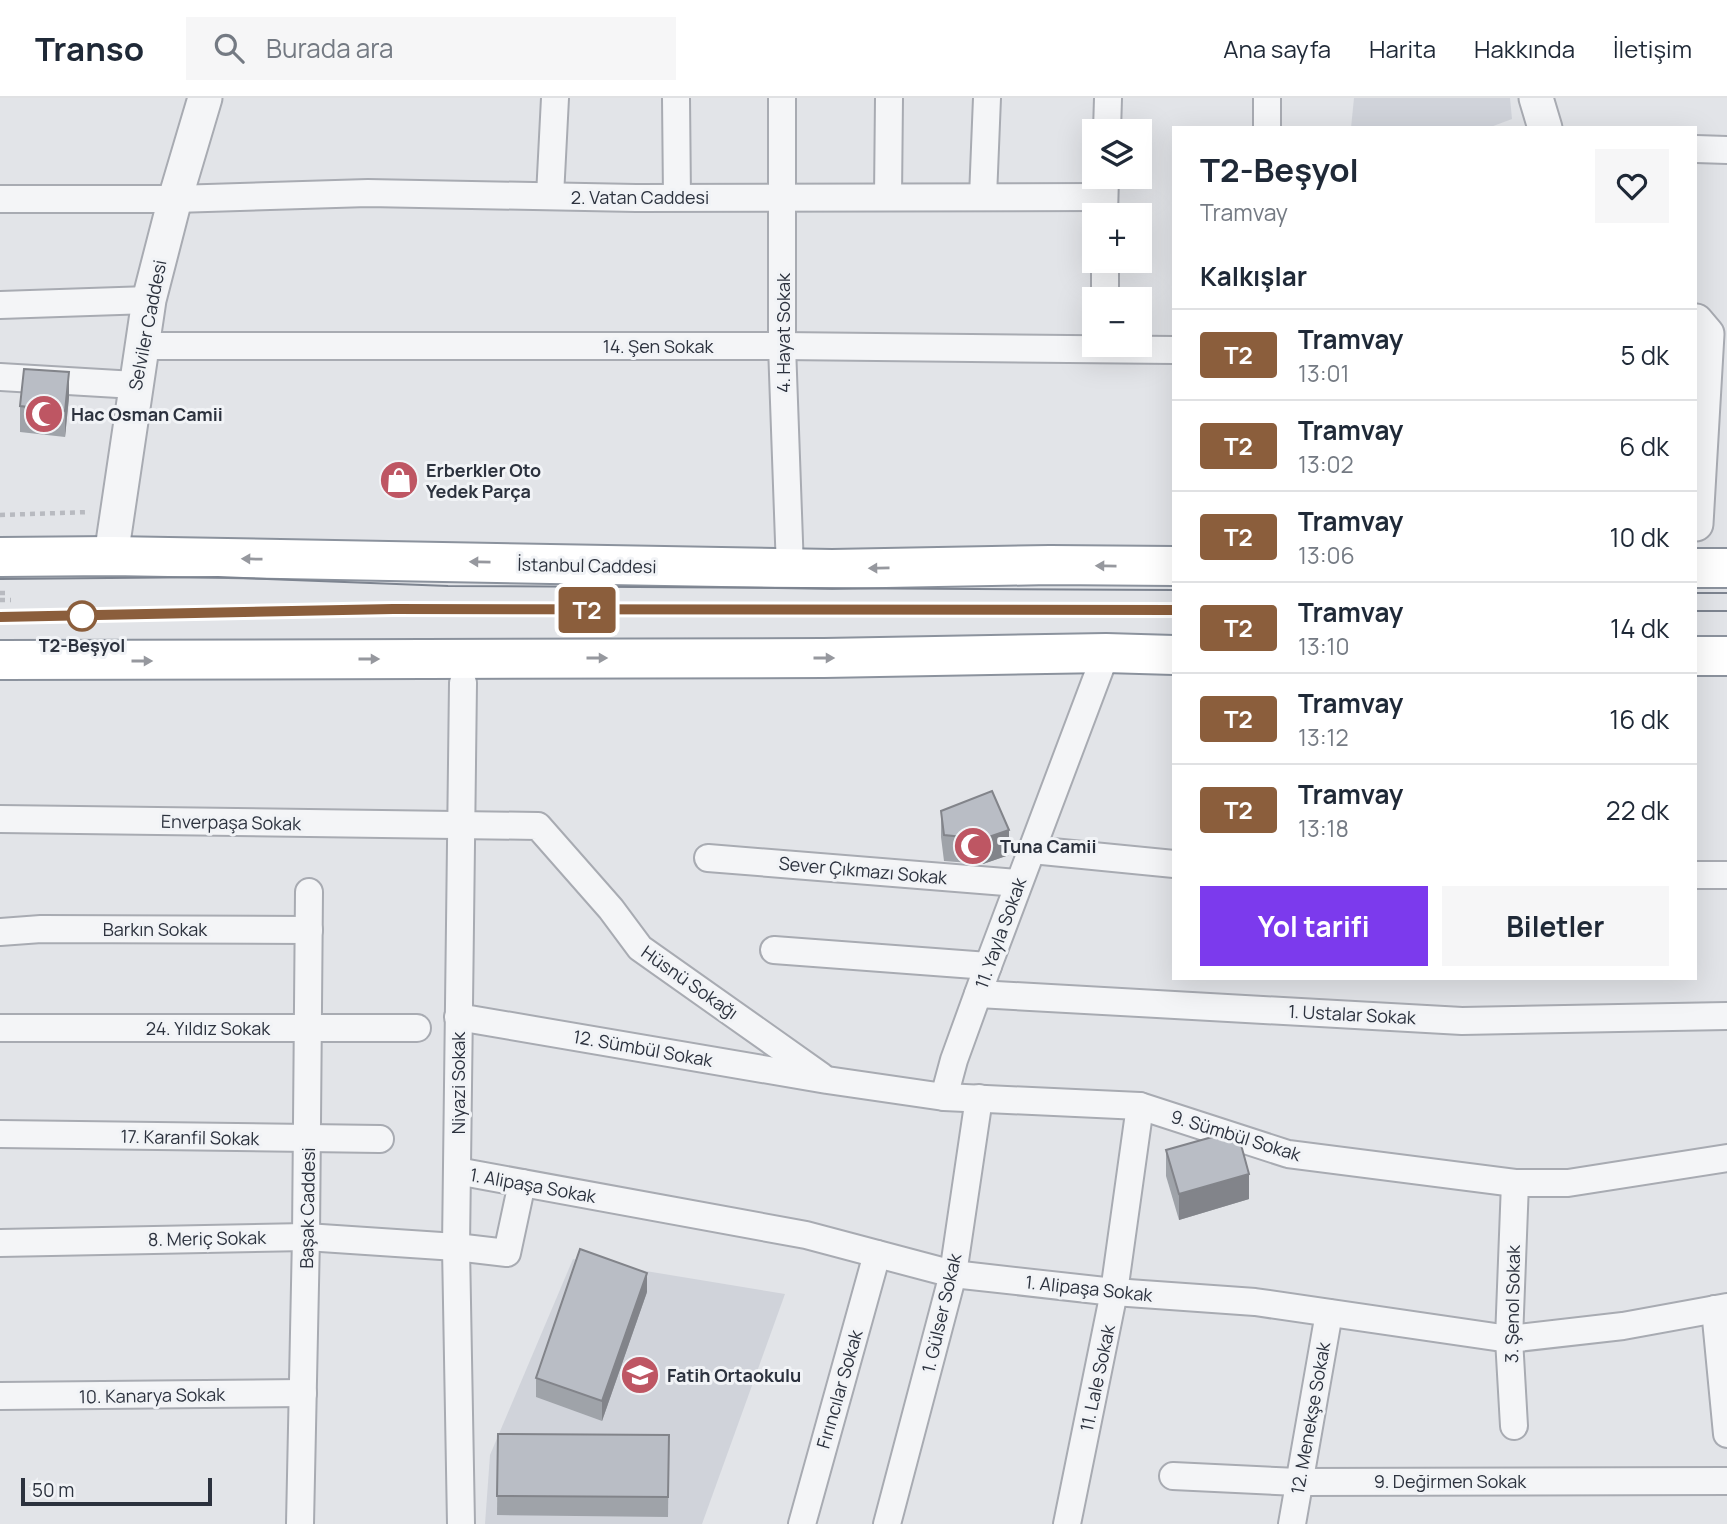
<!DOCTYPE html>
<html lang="tr">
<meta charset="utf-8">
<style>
:root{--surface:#fff;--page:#f6f6f7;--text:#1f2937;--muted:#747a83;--line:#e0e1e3;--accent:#7c3aed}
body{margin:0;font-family:Manrope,sans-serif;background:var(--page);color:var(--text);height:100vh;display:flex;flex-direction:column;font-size:26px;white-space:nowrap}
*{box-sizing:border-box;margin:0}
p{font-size:23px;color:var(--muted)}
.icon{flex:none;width:38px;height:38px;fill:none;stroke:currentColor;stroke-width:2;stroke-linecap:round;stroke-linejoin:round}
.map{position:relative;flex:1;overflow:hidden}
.panel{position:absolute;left:1172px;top:28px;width:525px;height:854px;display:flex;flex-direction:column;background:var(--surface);border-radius:0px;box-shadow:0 7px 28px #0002}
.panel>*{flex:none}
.badge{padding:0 14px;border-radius:5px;font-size:24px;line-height:46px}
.fabs{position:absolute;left:1082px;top:21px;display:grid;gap:14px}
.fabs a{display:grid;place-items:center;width:70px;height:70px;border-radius:0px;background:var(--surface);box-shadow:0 7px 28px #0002;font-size:35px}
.scale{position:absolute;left:21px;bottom:18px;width:191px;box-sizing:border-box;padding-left:7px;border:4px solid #2c323e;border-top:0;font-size:19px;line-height:24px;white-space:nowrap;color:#2c323e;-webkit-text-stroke:5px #f1f3f6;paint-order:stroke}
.map>.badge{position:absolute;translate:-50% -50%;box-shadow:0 0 0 4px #fff}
h2{padding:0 28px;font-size:26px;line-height:63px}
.round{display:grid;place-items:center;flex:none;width:74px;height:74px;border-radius:0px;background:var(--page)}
.head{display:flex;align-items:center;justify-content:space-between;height:119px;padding:0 28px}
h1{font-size:33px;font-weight:700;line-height:52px}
.button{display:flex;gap:14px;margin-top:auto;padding:14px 28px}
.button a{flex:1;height:80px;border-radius:0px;background:var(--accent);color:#fff;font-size:28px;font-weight:700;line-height:80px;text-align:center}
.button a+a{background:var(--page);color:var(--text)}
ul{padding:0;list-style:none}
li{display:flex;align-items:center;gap:21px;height:91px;padding:0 28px;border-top:2px solid var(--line)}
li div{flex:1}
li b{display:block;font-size:26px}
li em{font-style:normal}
li .badge{min-width:77px;font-weight:700;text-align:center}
header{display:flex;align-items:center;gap:42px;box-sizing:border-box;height:98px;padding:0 35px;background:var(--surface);border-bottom:2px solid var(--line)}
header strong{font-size:33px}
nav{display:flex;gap:38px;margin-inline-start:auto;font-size:24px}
.search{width:490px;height:63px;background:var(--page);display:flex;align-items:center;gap:18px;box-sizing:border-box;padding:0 24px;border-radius:0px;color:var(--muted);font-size:26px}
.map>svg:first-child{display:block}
</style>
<header>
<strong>Transo</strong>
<div class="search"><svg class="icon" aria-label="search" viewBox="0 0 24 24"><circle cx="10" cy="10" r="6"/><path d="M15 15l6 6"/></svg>Burada ara</div>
<nav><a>Ana sayfa</a><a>Harita</a><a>Hakkında</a><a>İletişim</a></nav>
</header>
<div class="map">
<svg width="1727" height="1426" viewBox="0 0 1727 1426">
<rect width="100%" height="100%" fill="#e2e4e8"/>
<g fill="#d0d3da">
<polygon points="1354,0 1510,0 1512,21 1488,30 1351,30"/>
<polygon points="573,1161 785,1196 702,1426 485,1426 490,1357"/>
</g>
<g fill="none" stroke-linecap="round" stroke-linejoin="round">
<g stroke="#a8abb2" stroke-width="30">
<g id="minor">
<polyline points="676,0 677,99"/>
<polyline points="782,0 782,248 790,471"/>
<polyline points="1267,30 1267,0"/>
<polyline points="1107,33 1108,0"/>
<polyline points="1696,51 1727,52"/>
<polyline points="550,98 555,0"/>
<polyline points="888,99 889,0"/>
<polyline points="983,99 987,0"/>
<polyline points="0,101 175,101 368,95 636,100 1104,99"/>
<polyline points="1104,117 1105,79"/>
<polyline points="1105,163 1105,201"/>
<polyline points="0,207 149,202"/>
<polyline points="141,248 782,248 1174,252"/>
<polyline points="0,279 135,287"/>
<polyline points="0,721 538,728 611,811 640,850 821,978"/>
<polyline points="1032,752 1174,766"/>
<polyline points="708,760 1018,785"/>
<polyline points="1696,777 1727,777"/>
<polyline points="0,834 41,831 309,832"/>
<polyline points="774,852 988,868"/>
<polyline points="978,896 1462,923 1727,918"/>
<polyline points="458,919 827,982 944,999 1140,1008 1288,1056 1515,1085 1568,1085 1727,1060"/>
<polyline points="0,930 417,930"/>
<polyline points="944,999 954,962 988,868 1106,555"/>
<polyline points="0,1036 380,1041"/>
<polyline points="457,1073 806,1137 953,1176 1114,1194 1255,1204 1509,1241 1623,1228 1727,1209"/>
<polyline points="0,1145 306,1139 456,1149 507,1155 522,1085"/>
<polyline points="1715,1211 1727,1336"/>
<polyline points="0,1298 303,1295"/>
<polyline points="1514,1328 1509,1241 1515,1085"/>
<polyline points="1173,1378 1298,1384 1727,1383"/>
<polyline points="300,1426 306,1139 309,794"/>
<polyline points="461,1426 456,1149 463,585"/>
<polyline points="802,1426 877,1156"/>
<polyline points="887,1426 953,1176 979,1000"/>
<polyline points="1067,1426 1114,1194 1140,1008"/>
<polyline points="1292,1426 1329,1215"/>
</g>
</g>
<g stroke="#a8abb2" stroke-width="37">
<g id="tertiary">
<polyline points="1536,0 1545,30"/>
<polyline points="1696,223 1707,236 1696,426"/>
<polyline points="111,458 149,202 175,101 205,0"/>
</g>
</g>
<g stroke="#8b929d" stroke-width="42">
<g id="trunk">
<polyline points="0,459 111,458 832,471 1050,467 1174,468"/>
<polyline points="1696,470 1727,470"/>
<polyline points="1696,558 1727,558"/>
<polyline points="0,562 824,560 1106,555 1174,557"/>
</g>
</g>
<g stroke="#b8bac0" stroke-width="4.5" stroke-dasharray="5 5" stroke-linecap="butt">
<polyline points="0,417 90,414"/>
<polyline points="0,495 10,495"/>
<polyline points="0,502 11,502"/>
</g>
<use href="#minor" stroke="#f4f5f7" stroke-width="26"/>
<use href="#tertiary" stroke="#f4f5f7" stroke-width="33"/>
<use href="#trunk" stroke="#fff" stroke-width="38"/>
<g stroke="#7d8490" stroke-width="2">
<polyline points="0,481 218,479 448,488 1174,492"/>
<polyline points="1696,495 1727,495"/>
<polyline points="1696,513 1727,513"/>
<polyline points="0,519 393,511 1174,512"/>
</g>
</g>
<g fill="#9fa3a9">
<polygon points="69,299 65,339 20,334 20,308"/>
<polygon points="941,713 1009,757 983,766 944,763 941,739"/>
<polygon points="1166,1052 1249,1101 1179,1122 1166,1078"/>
<polygon points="647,1194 602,1323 536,1299 536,1280"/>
<polygon points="498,1336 669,1337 668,1419 497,1417"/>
</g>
<g fill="#82848a">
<polygon points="69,274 69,299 65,339 65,313"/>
<polygon points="1009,732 1009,757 983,766 983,741"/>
<polygon points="1249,1076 1249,1101 1179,1122 1179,1096"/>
<polygon points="647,1175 647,1194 602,1323 602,1303"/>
</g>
<g fill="#b9bdc5" stroke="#82848a" stroke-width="2">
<polygon points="24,271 69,274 65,313 20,308"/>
<polygon points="992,693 1009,732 983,741 944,737 941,713"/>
<polygon points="1237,1032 1249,1076 1179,1096 1166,1052"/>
<polygon points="580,1151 647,1175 602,1303 536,1280"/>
<polygon points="498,1336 669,1337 668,1399 497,1398"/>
</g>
<defs><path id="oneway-solid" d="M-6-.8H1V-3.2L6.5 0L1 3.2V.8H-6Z" transform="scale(1.75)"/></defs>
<g fill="#96989e">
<use href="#oneway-solid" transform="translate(252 461) rotate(-179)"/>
<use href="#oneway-solid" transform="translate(480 464) rotate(-179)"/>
<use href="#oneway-solid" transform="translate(1106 468) rotate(-179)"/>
<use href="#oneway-solid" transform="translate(879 470) rotate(179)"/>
<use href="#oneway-solid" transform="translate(597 560)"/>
<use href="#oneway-solid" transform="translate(824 560)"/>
<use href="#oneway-solid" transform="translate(369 561)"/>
<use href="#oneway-solid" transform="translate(142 563)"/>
</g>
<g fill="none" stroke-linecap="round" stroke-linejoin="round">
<g stroke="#fff" stroke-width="16">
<polyline id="line" points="0,519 393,511 1174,512"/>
</g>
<use href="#line" stroke="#8b5e3c" stroke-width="10"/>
</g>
<defs>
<g id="mosque-disc" transform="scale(2.0125)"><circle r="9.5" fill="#be5663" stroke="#f1f3f6"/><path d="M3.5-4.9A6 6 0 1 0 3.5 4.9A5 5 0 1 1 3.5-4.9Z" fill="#fff"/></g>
<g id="shop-disc" transform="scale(2.0125)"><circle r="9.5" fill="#be5663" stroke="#f1f3f6"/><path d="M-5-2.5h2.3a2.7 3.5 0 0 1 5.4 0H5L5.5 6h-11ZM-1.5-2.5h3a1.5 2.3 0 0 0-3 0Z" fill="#fff"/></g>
<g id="school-disc" transform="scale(2.0125)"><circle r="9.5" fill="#be5663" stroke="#f1f3f6"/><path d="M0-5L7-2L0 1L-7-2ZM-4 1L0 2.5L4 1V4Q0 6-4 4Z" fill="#fff"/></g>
</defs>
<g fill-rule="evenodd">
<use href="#mosque-disc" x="44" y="316"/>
<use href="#shop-disc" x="399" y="382"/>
<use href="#mosque-disc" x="973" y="748"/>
<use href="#school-disc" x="640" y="1277"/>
</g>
<circle fill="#fff" stroke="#8b5e3c" stroke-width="3.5" cx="82" cy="518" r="14"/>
<g text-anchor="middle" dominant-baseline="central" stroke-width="6" stroke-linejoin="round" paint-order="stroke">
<g font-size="18" fill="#2c323e" stroke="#f1f3f6">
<text x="640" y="99">2. Vatan Caddesi</text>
<text transform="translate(147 227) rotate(-79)">Selviler Caddesi</text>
<text transform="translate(783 235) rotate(-90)">4. Hayat Sokak</text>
<text x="658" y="248">14. Şen Sokak</text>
<text transform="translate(587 467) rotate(1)">İstanbul Caddesi</text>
<text transform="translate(231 724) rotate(1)">Enverpaşa Sokak</text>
<text transform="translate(863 772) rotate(5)">Sever Çıkmazı Sokak</text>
<text x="155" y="831">Barkın Sokak</text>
<text transform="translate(1000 835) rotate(-70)">11. Yayla Sokak</text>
<text transform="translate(690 884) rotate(35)">Hüsnü Sokağı</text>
<text transform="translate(1352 916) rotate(3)">1. Ustalar Sokak</text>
<text x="208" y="930">24. Yıldız Sokak</text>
<text transform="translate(643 950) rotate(10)">12. Sümbül Sokak</text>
<text transform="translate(458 985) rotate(-90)">Niyazi Sokak</text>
<text transform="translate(1236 1037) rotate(17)">9. Sümbül Sokak</text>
<text transform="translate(190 1039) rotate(1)">17. Karanfil Sokak</text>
<text transform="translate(533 1087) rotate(10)">1. Alipaşa Sokak</text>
<text transform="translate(307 1110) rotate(-89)">Başak Caddesi</text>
<text transform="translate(207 1140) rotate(-1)">8. Meriç Sokak</text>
<text transform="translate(1089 1190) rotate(6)">1. Alipaşa Sokak</text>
<text transform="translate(1512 1206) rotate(-89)">3. Şenol Sokak</text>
<text transform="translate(941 1215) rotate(-77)">1. Gülser Sokak</text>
<text transform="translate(1097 1280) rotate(-78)">11. Lale Sokak</text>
<text transform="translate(839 1291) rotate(-74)">Fırıncılar Sokak</text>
<text transform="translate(152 1297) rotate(-1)">10. Kanarya Sokak</text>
<text transform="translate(1310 1320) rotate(-80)">12. Menekşe Sokak</text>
<text x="1450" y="1383">9. Değirmen Sokak</text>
</g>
<g font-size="18" font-weight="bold" fill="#2c323e" stroke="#f1f3f6" text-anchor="start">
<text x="71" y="316">Hac Osman Camii</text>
<text x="426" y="372">Erberkler Oto<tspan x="426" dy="21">Yedek Parça</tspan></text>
<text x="1000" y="748">Tuna Camii</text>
<text x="667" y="1277">Fatih Ortaokulu</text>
</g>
<g font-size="18" font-weight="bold" fill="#2c323e" stroke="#f1f3f6">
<text x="82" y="547">T2-Beşyol</text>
</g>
</g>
</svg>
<div class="fabs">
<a><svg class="icon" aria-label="layers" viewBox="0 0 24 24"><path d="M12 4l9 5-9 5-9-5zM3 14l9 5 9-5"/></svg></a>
<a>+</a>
<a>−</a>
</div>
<div class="scale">50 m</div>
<b class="badge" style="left:587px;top:512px;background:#8b5e3c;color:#fff">T2</b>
<section class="panel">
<div class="head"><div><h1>T2-Beşyol</h1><p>Tramvay</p></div><a class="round"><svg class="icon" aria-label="heart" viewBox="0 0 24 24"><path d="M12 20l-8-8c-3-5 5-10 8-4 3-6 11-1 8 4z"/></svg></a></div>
<h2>Kalkışlar</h2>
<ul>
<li><span class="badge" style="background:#8b5e3c;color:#fff">T2</span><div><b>Tramvay</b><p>13:01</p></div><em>5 dk</em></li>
<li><span class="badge" style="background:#8b5e3c;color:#fff">T2</span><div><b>Tramvay</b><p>13:02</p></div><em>6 dk</em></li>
<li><span class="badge" style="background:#8b5e3c;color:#fff">T2</span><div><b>Tramvay</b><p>13:06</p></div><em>10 dk</em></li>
<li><span class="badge" style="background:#8b5e3c;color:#fff">T2</span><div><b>Tramvay</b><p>13:10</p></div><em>14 dk</em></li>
<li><span class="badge" style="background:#8b5e3c;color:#fff">T2</span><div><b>Tramvay</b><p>13:12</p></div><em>16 dk</em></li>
<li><span class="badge" style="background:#8b5e3c;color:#fff">T2</span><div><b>Tramvay</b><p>13:18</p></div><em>22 dk</em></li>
</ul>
<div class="button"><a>Yol tarifi</a><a>Biletler</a></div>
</section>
</div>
